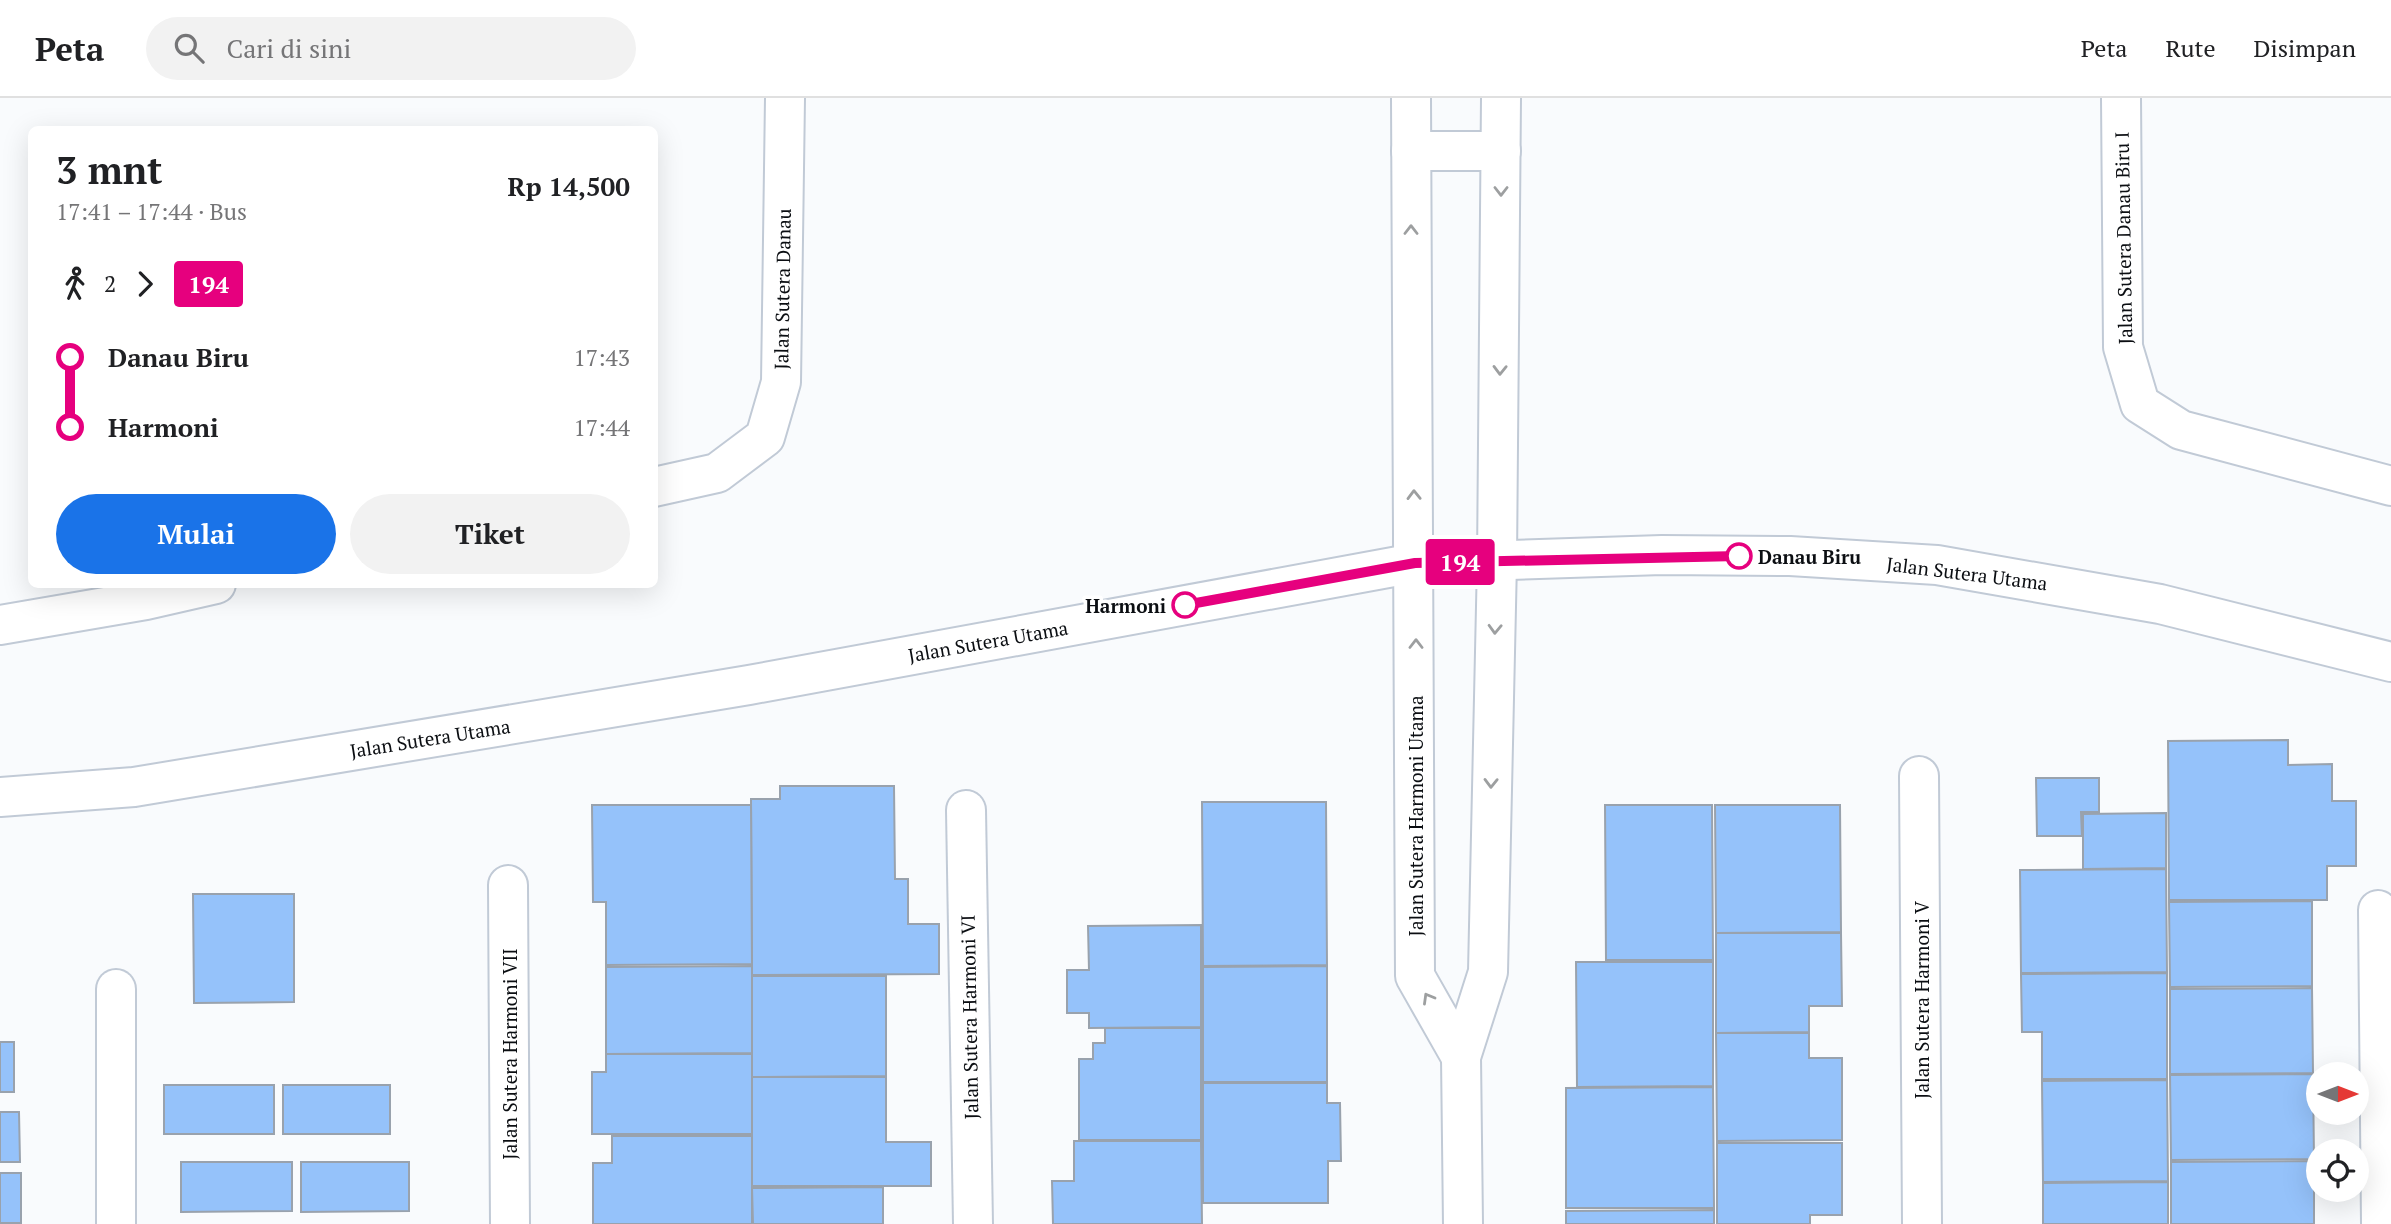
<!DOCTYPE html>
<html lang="id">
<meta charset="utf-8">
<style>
:root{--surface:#fff;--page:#f2f2f2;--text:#202124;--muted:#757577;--line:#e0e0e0;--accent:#1a73e8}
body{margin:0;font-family:"PT Serif",serif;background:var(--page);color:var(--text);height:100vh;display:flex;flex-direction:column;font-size:26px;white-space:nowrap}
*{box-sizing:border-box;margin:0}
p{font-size:23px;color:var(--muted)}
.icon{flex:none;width:38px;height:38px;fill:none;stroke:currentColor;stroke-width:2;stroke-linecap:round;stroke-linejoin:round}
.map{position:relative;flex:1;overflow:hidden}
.drawer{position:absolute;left:28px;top:28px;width:630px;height:462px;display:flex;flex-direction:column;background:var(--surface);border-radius:10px;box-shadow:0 7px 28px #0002}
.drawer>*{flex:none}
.badge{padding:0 14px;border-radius:5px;font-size:24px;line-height:46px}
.needle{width:46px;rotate:90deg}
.tools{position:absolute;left:2306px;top:964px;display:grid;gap:14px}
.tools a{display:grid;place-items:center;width:63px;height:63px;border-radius:50%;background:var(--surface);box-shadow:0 7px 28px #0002;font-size:35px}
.map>.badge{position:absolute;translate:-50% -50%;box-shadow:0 0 0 4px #fff}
.legs{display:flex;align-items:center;gap:10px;height:77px;padding:0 28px;font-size:23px}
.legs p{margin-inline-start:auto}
.head{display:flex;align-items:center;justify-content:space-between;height:119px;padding:0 28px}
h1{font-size:38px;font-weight:800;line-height:52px}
.button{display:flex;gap:14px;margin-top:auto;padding:14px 28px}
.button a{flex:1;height:80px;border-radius:42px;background:var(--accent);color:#fff;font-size:28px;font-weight:800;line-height:80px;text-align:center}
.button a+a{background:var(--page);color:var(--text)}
ul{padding:0 28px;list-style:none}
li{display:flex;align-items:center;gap:24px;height:70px;font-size:26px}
li i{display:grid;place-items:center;width:10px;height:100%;margin:0 9px;background:currentColor}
li i::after{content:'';width:18px;height:18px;margin:-9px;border:5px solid;border-radius:50%;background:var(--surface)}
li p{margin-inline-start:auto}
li:first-child i{background:linear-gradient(#0000 50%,currentColor 0)}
li:last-child i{background:linear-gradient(currentColor 50%,#0000 0)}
header{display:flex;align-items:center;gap:42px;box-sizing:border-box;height:98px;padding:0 35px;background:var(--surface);border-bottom:2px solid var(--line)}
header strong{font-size:33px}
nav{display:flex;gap:38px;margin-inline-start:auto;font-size:24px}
.search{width:490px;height:63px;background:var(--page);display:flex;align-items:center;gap:18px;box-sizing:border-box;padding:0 24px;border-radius:38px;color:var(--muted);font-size:26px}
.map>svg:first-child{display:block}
</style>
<header>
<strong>Peta</strong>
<div class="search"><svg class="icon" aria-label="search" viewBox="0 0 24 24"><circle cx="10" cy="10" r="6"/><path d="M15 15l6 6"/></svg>Cari di sini</div>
<nav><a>Peta</a><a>Rute</a><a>Disimpan</a></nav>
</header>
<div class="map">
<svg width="2391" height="1126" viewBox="0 0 2391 1126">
<rect width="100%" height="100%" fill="#f9fbfd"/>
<g fill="#95c2fa" stroke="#99a2ad" stroke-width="2">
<polygon points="2288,642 2288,667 2332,666 2332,703 2356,703 2356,768 2327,768 2327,802 2169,802 2168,643"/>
<polygon points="2036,680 2099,680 2099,714 2081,714 2082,738 2037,738"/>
<polygon points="780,688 894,688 895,781 908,781 908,826 939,826 939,876 752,877 751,701 780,701"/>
<polygon points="1202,704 1326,704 1327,867 1203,868"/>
<polygon points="592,707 751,707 752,866 606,867 606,804 593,804"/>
<polygon points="1605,707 1712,707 1713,862 1606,862"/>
<polygon points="1715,707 1840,707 1841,834 1716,835"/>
<polygon points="2166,715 2166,770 2083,771 2083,716"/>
<polygon points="2166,771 2167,874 2021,875 2020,772"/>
<polygon points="193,796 294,796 294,904 194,905"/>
<polygon points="2312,803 2312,888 2170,889 2169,804"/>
<polygon points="1201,827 1201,929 1089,930 1089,915 1067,915 1067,872 1089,872 1088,828"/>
<polygon points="1716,835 1841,835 1842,908 1809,908 1809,934 1716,935"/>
<polygon points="1576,864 1713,864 1713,988 1577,989"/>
<polygon points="752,868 752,955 606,956 606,869"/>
<polygon points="1327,868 1327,984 1203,984 1203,869"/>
<polygon points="2167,875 2167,981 2042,981 2042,934 2022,934 2021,876"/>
<polygon points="752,878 886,878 886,978 752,979"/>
<polygon points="2312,890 2313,975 2170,976 2170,891"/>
<polygon points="1105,930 1201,930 1201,1042 1079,1042 1079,961 1093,961 1093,945 1105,945"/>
<polygon points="1716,935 1809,935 1809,960 1842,960 1842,1042 1717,1043"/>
<rect x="0" y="944" width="14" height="50"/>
<polygon points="606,956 752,956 752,1036 592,1036 592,974 606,974"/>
<polygon points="2313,976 2314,1061 2171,1062 2170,977"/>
<polygon points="752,979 886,979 886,1044 931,1044 931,1088 752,1088"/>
<polygon points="2167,982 2168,1083 2043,1084 2042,983"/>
<polygon points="1203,985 1327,985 1327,1005 1340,1005 1341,1063 1328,1063 1328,1105 1203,1105"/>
<rect x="164" y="987" width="110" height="49"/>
<rect x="283" y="987" width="107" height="49"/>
<polygon points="1713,989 1714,1110 1566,1110 1566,990"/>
<polygon points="0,1014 19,1014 20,1064 0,1064"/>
<polygon points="612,1038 752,1038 752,1126 593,1126 593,1065 612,1065"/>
<polygon points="1074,1043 1201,1043 1202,1126 1053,1126 1052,1083 1074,1083"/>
<polygon points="1717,1045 1842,1045 1842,1117 1810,1117 1810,1126 1717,1126"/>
<polygon points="2314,1063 2314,1126 2171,1126 2171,1064"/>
<polygon points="181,1064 292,1064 292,1113 181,1114"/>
<polygon points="301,1064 409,1064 409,1113 301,1114"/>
<rect x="0" y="1075" width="21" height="50"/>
<polygon points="2168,1084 2168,1126 2043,1126 2043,1085"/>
<polygon points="883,1089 883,1126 753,1126 752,1090"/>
<polygon points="1714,1112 1714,1126 1566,1126 1566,1113"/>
</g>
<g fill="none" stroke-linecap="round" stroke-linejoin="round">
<g stroke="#c1cad6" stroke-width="42">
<g id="minor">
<polyline points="1411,0 1415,878 1461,959"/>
<polyline points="2121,0 2123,249 2140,306 2181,332 2391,388"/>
<polyline points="1411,53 1501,53"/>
<polyline points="654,389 717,375 765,339 781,284 785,0"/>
<polyline points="0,527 146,502 216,486"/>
<polyline points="1919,678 1922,1126"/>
<polyline points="0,699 134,689 749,587 1415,465 1662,457 1790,458 1937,467 2160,506 2391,564"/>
<polyline points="966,712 973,1126"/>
<polyline points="508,787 510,1126"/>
<polyline points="2378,812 2381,1126"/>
<polyline points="116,1126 116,891"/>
<polyline points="1463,1126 1461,959 1488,874 1497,463 1501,0"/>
</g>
</g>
<use href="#minor" stroke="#fff" stroke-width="38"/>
</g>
<defs><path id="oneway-chevron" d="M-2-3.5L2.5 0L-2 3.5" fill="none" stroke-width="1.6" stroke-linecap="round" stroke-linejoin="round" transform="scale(1.75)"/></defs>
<g stroke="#9d9fa0">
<use href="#oneway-chevron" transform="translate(1501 93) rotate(90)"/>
<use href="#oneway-chevron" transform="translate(1411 132) rotate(-90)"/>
<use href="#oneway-chevron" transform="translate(1500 272) rotate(91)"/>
<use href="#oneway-chevron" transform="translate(1414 397) rotate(-91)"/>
<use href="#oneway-chevron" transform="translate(1495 531) rotate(92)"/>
<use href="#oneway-chevron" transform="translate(1416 546) rotate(-90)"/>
<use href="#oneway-chevron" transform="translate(1491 685) rotate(91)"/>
<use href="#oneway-chevron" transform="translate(1428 900) rotate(-120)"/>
</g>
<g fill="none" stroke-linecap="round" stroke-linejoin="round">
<g stroke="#fff" stroke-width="16">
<polyline id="line-1" points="1185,507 1415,465 1739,458"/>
</g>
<use href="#line-1" stroke="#e6007e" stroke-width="10"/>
</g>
<g fill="#fff" stroke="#e6007e" stroke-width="3.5">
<circle cx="1739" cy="458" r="12"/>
<circle cx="1185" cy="507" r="12"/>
</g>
<g text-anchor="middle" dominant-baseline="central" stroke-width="7" stroke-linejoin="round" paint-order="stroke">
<g font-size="19" fill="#0b0e12" stroke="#fff">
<text transform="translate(2123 140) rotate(-91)">Jalan Sutera Danau Biru I</text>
<text transform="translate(782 191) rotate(-89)">Jalan Sutera Danau</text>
<text transform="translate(1967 475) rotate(7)">Jalan Sutera Utama</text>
<text transform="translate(988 543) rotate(-10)">Jalan Sutera Utama</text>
<text transform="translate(430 640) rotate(-9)">Jalan Sutera Utama</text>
<text transform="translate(1415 718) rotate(-90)">Jalan Sutera Harmoni Utama</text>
<text transform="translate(1921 902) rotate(-90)">Jalan Sutera Harmoni V</text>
<text transform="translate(969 919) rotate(-91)">Jalan Sutera Harmoni VI</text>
<text transform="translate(509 956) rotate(-90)">Jalan Sutera Harmoni VII</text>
</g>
<g font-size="19" font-weight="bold" fill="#0b0e12" stroke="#fff" text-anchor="start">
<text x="1758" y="458">Danau Biru</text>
<text x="1166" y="507" text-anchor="end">Harmoni</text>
</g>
</g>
</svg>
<div class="tools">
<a><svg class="needle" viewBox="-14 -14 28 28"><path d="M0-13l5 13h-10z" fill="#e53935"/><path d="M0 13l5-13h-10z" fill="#757577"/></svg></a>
<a><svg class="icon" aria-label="locate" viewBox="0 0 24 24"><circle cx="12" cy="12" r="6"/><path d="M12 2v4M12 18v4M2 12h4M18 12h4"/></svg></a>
</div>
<b class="badge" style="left:1460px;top:464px;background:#e6007e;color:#fff">194</b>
<section class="drawer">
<div class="head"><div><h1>3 mnt</h1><p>17:41 – 17:44 · Bus</p></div><b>Rp 14,500</b></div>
<div class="legs"><svg class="icon" aria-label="walk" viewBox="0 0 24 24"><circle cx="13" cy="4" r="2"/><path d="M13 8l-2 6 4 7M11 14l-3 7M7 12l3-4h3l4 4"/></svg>2<svg class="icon" aria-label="forward" viewBox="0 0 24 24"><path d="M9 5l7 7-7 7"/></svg><b class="badge" style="background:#e6007e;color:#fff">194</b></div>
<ul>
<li><i style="color:#e6007e"></i><b>Danau Biru</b><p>17:43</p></li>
<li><i style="color:#e6007e"></i><b>Harmoni</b><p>17:44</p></li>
</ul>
<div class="button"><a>Mulai</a><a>Tiket</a></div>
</section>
</div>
